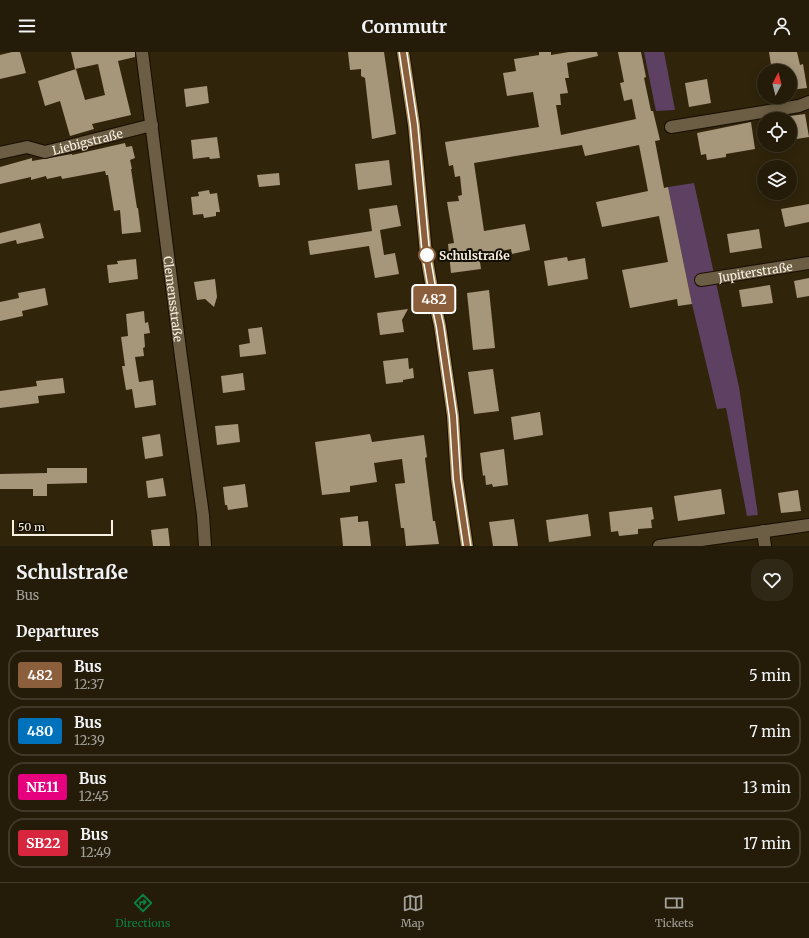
<!DOCTYPE html>
<meta charset="utf-8">
<style>
:root{--surface:#241b08;--page:#302816;--text:#f1f3f6;--muted:#a3a19c;--line:#413929;--accent:#0b8043}
body{margin:0;font-family:Merriweather,serif;background:var(--page);color:var(--text);height:100vh;display:flex;flex-direction:column;font-size:15px;white-space:nowrap}
*{box-sizing:border-box;margin:0}
p{font-size:13px;color:var(--muted)}
.icon{flex:none;width:22px;height:22px;fill:none;stroke:currentColor;stroke-width:2;stroke-linecap:round;stroke-linejoin:round}
.map{position:relative;height:494px;overflow:hidden}
.sheet{display:flex;flex-direction:column;background:var(--surface);flex:1}
.sheet>*{flex:none}
.badge{padding:0 8px;border-radius:3px;font-size:14px;line-height:26px}
.needle{width:26px;rotate:7deg}
.controls{position:absolute;left:757px;top:12px;display:grid;gap:8px}
.controls a{display:grid;place-items:center;width:40px;height:40px;border-radius:50%;background:var(--surface);box-shadow:0 2px 10px #0003,0 0 0 1px var(--line);font-size:20px}
.scale{position:absolute;left:12px;bottom:10px;width:101px;box-sizing:border-box;padding-left:4px;border:2px solid #f8f0e1;border-top:0;font-size:11px;line-height:14px;white-space:nowrap;color:#f8f0e1;-webkit-text-stroke:3px #140f05;paint-order:stroke}
.map>.badge{position:absolute;translate:-50% -50%;box-shadow:0 0 0 2px #fff}
h2{padding:0 16px;font-size:15px;line-height:36px}
.round{display:grid;place-items:center;flex:none;width:42px;height:42px;border-radius:16px;background:var(--page)}
.summary{display:flex;align-items:center;justify-content:space-between;height:68px;padding:0 16px}
h1{font-size:19px;font-weight:700;line-height:30px}
ul{padding:0;list-style:none}
li{display:flex;align-items:center;gap:12px;height:50px;margin:0 8px 6px;padding:0 8px;border:2px solid var(--line);border-radius:16px}
li div{flex:1}
li b{display:block;font-size:15px}
li em{font-style:normal}
li .badge{min-width:44px;font-weight:700;text-align:center}
header{display:flex;justify-content:space-between;align-items:center;height:52px;padding:0 16px;background:var(--surface);font-size:18px;font-weight:700}
.tab-bar{display:flex;justify-content:space-around;align-items:center;height:56px;border-top:1px solid var(--line);background:var(--surface);font-size:11px;color:var(--muted)}
.tab-bar a{display:grid;justify-items:center;gap:2px}
.tab-bar .selected{color:var(--accent)}
.map>svg:first-child{display:block}
</style>
<header><svg class="icon" aria-label="menu" viewBox="0 0 24 24"><path d="M4 6h16M4 12h16M4 18h16"/></svg>Commutr<svg class="icon" aria-label="person" viewBox="0 0 24 24"><circle cx="12" cy="8" r="4"/><path d="M4 21q1-7 8-7t8 7"/></svg></header>
<div class="map">
<svg width="809" height="494" viewBox="0 0 809 494">
<rect width="100%" height="100%" fill="#30240b"/>
<g fill="#5d4062">
<polygon points="644,0 664,0 675,58 656,59"/>
<polygon points="694,131 739,335 758,463 747,464 726,356 717,357 692,252 668,135"/>
</g>
<g fill="#a6977b">
<polygon points="12,0 20,0 26,21 0,27 0,3"/>
<polygon points="71,0 135,0 135,5 118,9 131,63 92,72 94,77 70,84 60,49 45,54 38,29 76,17 85,48 105,43 98,12 75,17"/>
<polygon points="348,0 384,0 396,82 372,87 365,26 361,24 361,17 350,18"/>
<polygon points="539,0 551,0 551,3 569,0 597,0 598,4 567,11 569,26 565,26 568,41 560,42 561,53 556,53 561,83 636,67 632,47 624,49 620,31 624,30 618,0 641,0 646,25 644,26 651,59 653,59 660,88 655,89 664,136 668,135 692,252 678,254 677,247 630,256 622,218 668,210 659,164 602,175 596,150 648,139 639,93 585,104 582,93 474,111 484,179 525,172 530,198 512,202 511,197 479,203 481,217 451,221 448,192 454,191 447,150 459,149 458,144 462,143 460,124 455,125 453,113 449,114 445,90 539,75 533,40 507,44 503,21 516,19 514,7 539,3"/>
<polygon points="769,0 797,0 800,13 803,12 807,36 790,38 790,19 772,19"/>
<polygon points="707,27 711,51 689,55 685,31"/>
<polygon points="207,34 209,51 186,55 184,37"/>
<polygon points="805,62 809,85 790,88 790,64"/>
<polygon points="751,70 755,97 726,102 726,105 707,108 706,102 701,103 697,81"/>
<polygon points="217,85 220,106 210,107 209,105 193,107 191,88"/>
<polygon points="125,91 126,95 132,94 135,106 130,108 132,117 131,117 137,156 138,156 141,180 122,182 120,158 114,159 108,123 106,123 105,119 62,127 61,124 47,127 46,124 31,128 31,125 0,132 0,115 32,106 32,109 72,102 72,103"/>
<polygon points="389,108 392,133 358,138 355,112"/>
<polygon points="279,121 280,133 259,135 257,123"/>
<polygon points="209,138 210,142 217,141 220,160 216,160 216,164 204,166 203,162 193,163 191,145 199,144 198,140"/>
<polygon points="809,152 809,170 785,175 781,157"/>
<polygon points="397,153 401,174 380,178 384,203 395,201 399,222 375,226 369,194 310,203 308,189 372,179 369,157"/>
<polygon points="40,171 44,186 17,192 16,188 0,192 0,181"/>
<polygon points="759,177 762,196 730,201 727,182"/>
<polygon points="567,205 568,209 585,206 588,227 548,234 544,209"/>
<polygon points="136,207 138,227 109,231 107,213 118,212 117,209"/>
<polygon points="809,226 809,244 797,246 794,229"/>
<polygon points="215,227 217,245 214,255 205,247 197,248 194,230"/>
<polygon points="770,233 773,251 742,255 739,238"/>
<polygon points="45,236 48,253 22,259 23,264 0,269 0,250 19,246 18,241"/>
<polygon points="489,238 495,296 473,298 467,241"/>
<polygon points="408,257 402,268 404,280 380,283 377,261"/>
<polygon points="144,259 145,271 148,270 150,281 144,282 145,295 143,296 144,304 135,305 139,330 153,328 156,353 135,356 132,337 126,338 122,314 125,314 121,285 128,284 126,262"/>
<polygon points="262,275 266,302 240,305 239,293 250,291 248,277"/>
<polygon points="408,306 409,317 413,316 414,326 403,328 403,330 386,332 383,309"/>
<polygon points="493,317 499,359 474,362 468,320"/>
<polygon points="243,321 245,338 223,341 221,324"/>
<polygon points="63,326 65,341 38,344 39,351 0,356 0,339 37,334 36,329"/>
<polygon points="540,360 543,383 514,388 511,365"/>
<polygon points="238,372 240,390 217,393 215,374"/>
<polygon points="160,382 163,404 145,407 142,385"/>
<polygon points="370,382 372,390 424,383 427,405 425,406 433,469 435,469 439,492 406,494 404,476 401,476 395,432 405,431 402,407 374,411 377,430 350,434 350,440 322,443 315,390"/>
<polygon points="504,397 508,433 493,435 492,432 486,433 485,423 483,424 480,401"/>
<polygon points="47,416 87,416 87,431 47,432 47,444 33,444 33,437 0,437 0,422 47,421"/>
<polygon points="163,426 166,444 148,446 146,429"/>
<polygon points="245,432 248,455 228,458 227,453 225,453 223,435"/>
<polygon points="721,437 725,462 678,469 674,444"/>
<polygon points="798,438 801,459 781,461 778,441"/>
<polygon points="652,455 654,467 651,468 652,476 638,477 638,482 619,484 618,479 611,480 609,460"/>
<polygon points="588,462 591,484 549,490 546,468"/>
<polygon points="358,464 358,470 368,469 371,494 343,494 340,466"/>
<polygon points="514,467 518,494 493,494 489,470"/>
<polygon points="168,476 170,494 153,494 151,478"/>
</g>
<g fill="none" stroke-linecap="round" stroke-linejoin="round">
<g stroke="#180d00" stroke-width="14">
<g id="minor">
<path id="s1" d="M142,0L181,305L203,463L205,494"/>
<polyline points="671,75 799,54 809,50"/>
<path id="s2" d="M0,101L27,95L45,100L152,73"/>
<path id="s3" d="M701,228L809,211"/>
<polyline points="763,479 765,494"/>
<polyline points="659,494 809,473"/>
</g>
</g>
<g stroke="#180d00" stroke-width="14">
<polyline id="major" points="403,0 414,73 426,202 433,242 440,274 453,364 457,427 467,494"/>
</g>
<use href="#minor" stroke="#6c5e44" stroke-width="12"/>
<use href="#major" stroke="#a5884c" stroke-width="12"/>
</g>
<g fill="none" stroke-linecap="round" stroke-linejoin="round">
<g stroke="#fff" stroke-width="9">
<polyline id="line" points="403,0 414,73 426,202 433,242 440,274 453,364 457,427 467,494"/>
</g>
<use href="#line" stroke="#8b5e3c" stroke-width="6"/>
</g>
<circle fill="#fff" stroke="#8b5e3c" stroke-width="2" cx="427" cy="203" r="8"/>
<g text-anchor="middle" dominant-baseline="central" stroke-width="4" stroke-linejoin="round" paint-order="stroke">
<g font-size="12" fill="#f8f0e1" stroke="#140f05">
<text stroke="none"><textPath href="#s2" startOffset="90">Liebigstraße</textPath></text>
<text stroke="none"><textPath href="#s3" startOffset="55">Jupiterstraße</textPath></text>
<text stroke="none"><textPath href="#s1" startOffset="249">Clemensstraße</textPath></text>
</g>
<g font-size="12" font-weight="bold" fill="#f8f0e1" stroke="#140f05" text-anchor="start">
<text x="439" y="203">Schulstraße</text>
</g>
</g>
</svg>
<div class="controls">
<a><svg class="needle" viewBox="-14 -14 28 28"><path d="M0-13l5 13h-10z" fill="#e53935"/><path d="M0 13l5-13h-10z" fill="#a3a19c"/></svg></a>
<a><svg class="icon" aria-label="locate" viewBox="0 0 24 24"><circle cx="12" cy="12" r="6"/><path d="M12 2v4M12 18v4M2 12h4M18 12h4"/></svg></a>
<a><svg class="icon" aria-label="layers" viewBox="0 0 24 24"><path d="M12 4l9 5-9 5-9-5zM3 14l9 5 9-5"/></svg></a>
</div>
<div class="scale">50 m</div>
<b class="badge" style="left:434px;top:247px;background:#8b5e3c;color:#fff">482</b>
</div>
<section class="sheet">
<div class="summary"><div><h1>Schulstraße</h1><p>Bus</p></div><a class="round"><svg class="icon" aria-label="heart" viewBox="0 0 24 24"><path d="M12 20l-8-8c-3-5 5-10 8-4 3-6 11-1 8 4z"/></svg></a></div>
<h2>Departures</h2>
<ul>
<li><span class="badge" style="background:#8b5e3c;color:#fff">482</span><div><b>Bus</b><p>12:37</p></div><em>5 min</em></li>
<li><span class="badge" style="background:#0072bc;color:#fff">480</span><div><b>Bus</b><p>12:39</p></div><em>7 min</em></li>
<li><span class="badge" style="background:#e6007e;color:#fff">NE11</span><div><b>Bus</b><p>12:45</p></div><em>13 min</em></li>
<li><span class="badge" style="background:#d7263d;color:#fff">SB22</span><div><b>Bus</b><p>12:49</p></div><em>17 min</em></li>
</ul>
</section>
<nav class="tab-bar">
<a class="selected"><svg class="icon" aria-label="directions" viewBox="0 0 24 24"><path d="M12 3l9 9-9 9-9-9zM9 14v-3h6M13 9l2 2-2 2"/></svg>Directions</a>
<a><svg class="icon" aria-label="map" viewBox="0 0 24 24"><path d="M3 6l6-2 6 2 6-2v14l-6 2-6-2-6 2zM9 4v14M15 6v14"/></svg>Map</a>
<a><svg class="icon" aria-label="tickets" viewBox="0 0 24 24"><path d="M3 7h18v10H3zM15 7v10"/></svg>Tickets</a>
</nav>
